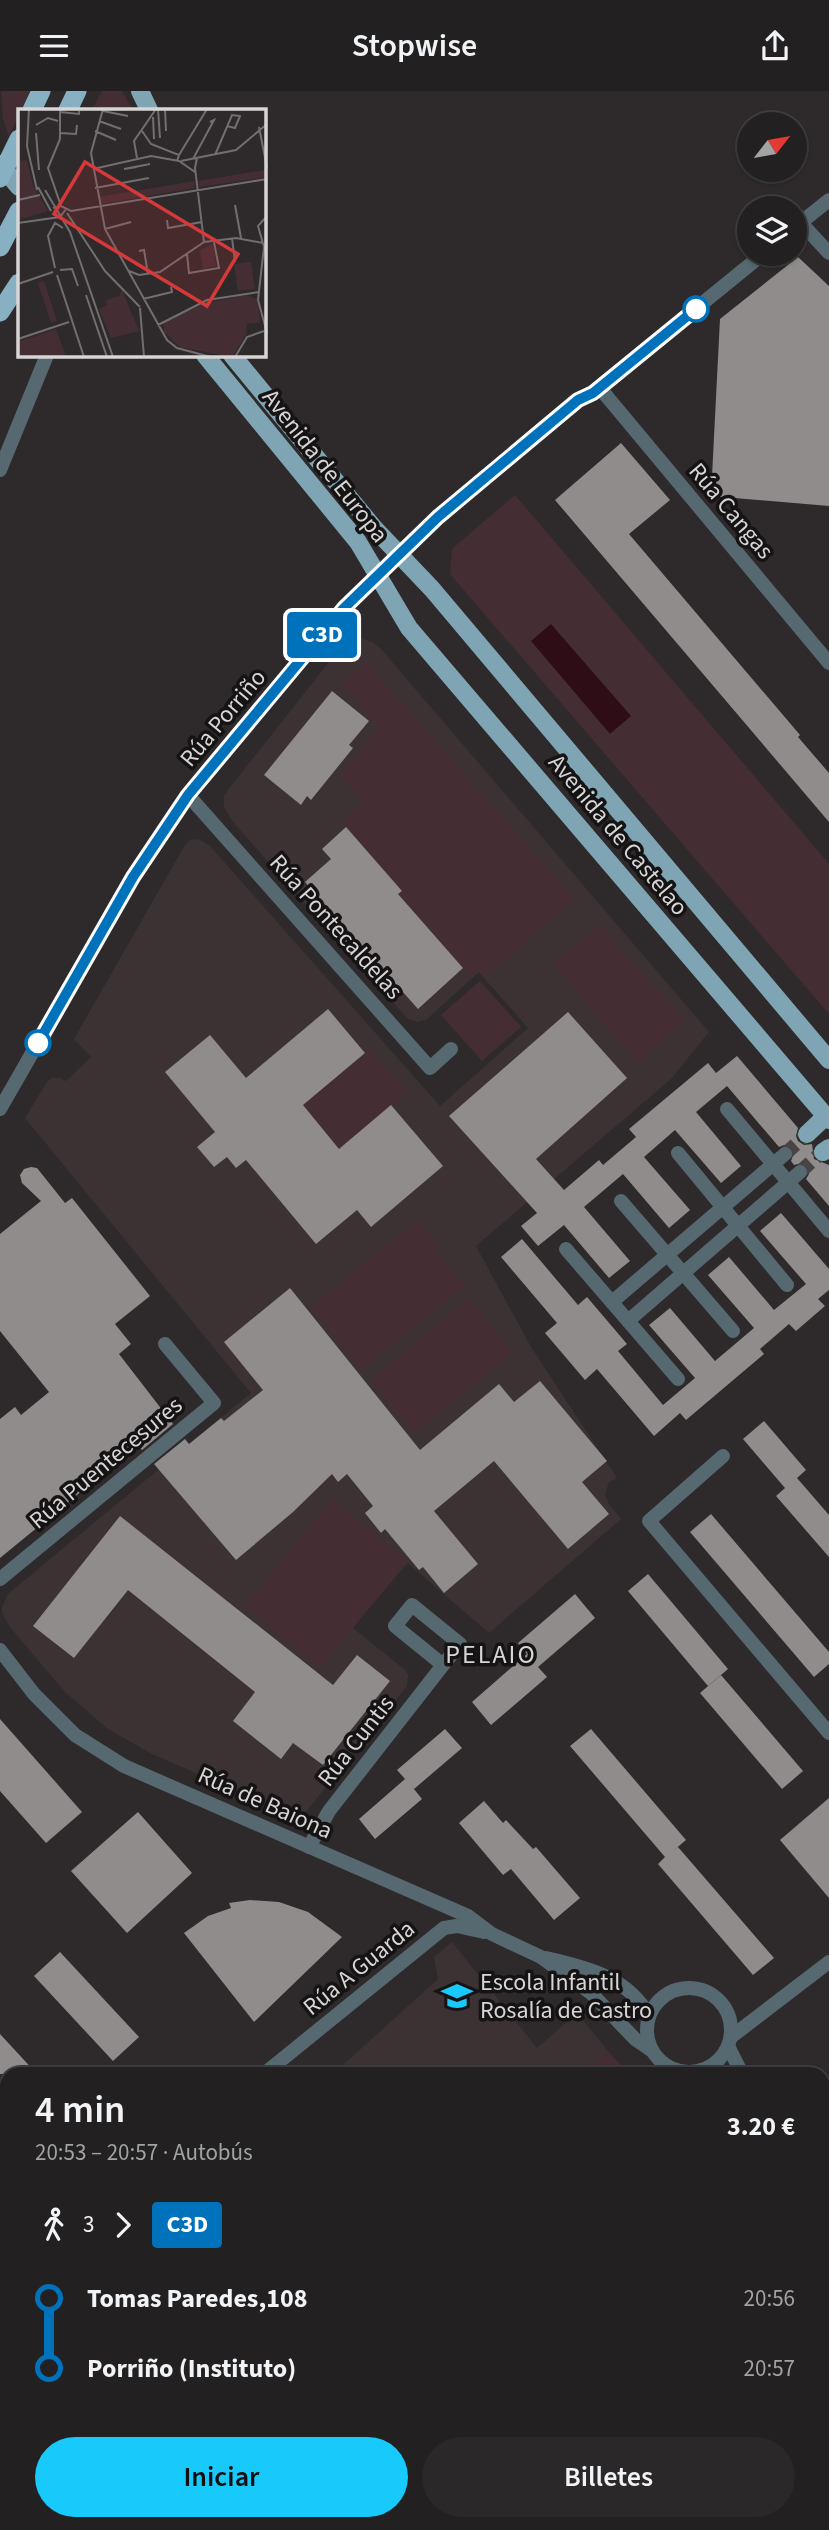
<!DOCTYPE html>
<html lang="es">
<meta charset="utf-8">
<style>
:root{--surface:#222020;--page:#2a2829;--text:#f1f3f6;--muted:#a2a3a5;--line:#3f3e3e;--accent:#18cafc}
body{margin:0;font-family:"Source Sans 3",sans-serif;background:var(--page);color:var(--text);height:100vh;display:flex;flex-direction:column;font-size:26px;white-space:nowrap}
*{box-sizing:border-box;margin:0}
p{font-size:23px;color:var(--muted)}
.icon{flex:none;width:38px;height:38px;fill:none;stroke:currentColor;stroke-width:2;stroke-linecap:round;stroke-linejoin:round}
.map{position:relative;flex:1;overflow:hidden}
.drawer{position:absolute;left:0px;top:1976px;width:830px;height:464px;display:flex;flex-direction:column;background:var(--surface);border-radius:21px 21px 0 0;box-shadow:0 2px 5px #0004,0 0 0 2px var(--line)}
.drawer>*{flex:none}
.badge{padding:0 14px;border-radius:5px;font-size:24px;line-height:46px}
.needle{width:46px;rotate:59deg}
.controls{position:absolute;left:737px;top:21px;display:grid;gap:14px}
.controls a{display:grid;place-items:center;width:70px;height:70px;border-radius:50%;background:var(--surface);box-shadow:0 2px 5px #0004,0 0 0 2px var(--line);font-size:35px}
.map>.badge{position:absolute;translate:-50% -50%;box-shadow:0 0 0 4px #fff}
.legs{display:flex;align-items:center;gap:10px;height:77px;padding:0 35px;font-size:23px}
.legs p{margin-inline-start:auto}
.headline{display:flex;align-items:center;justify-content:space-between;height:119px;padding:0 35px}
h1{font-size:38px;font-weight:600;line-height:52px}
.action{display:flex;gap:14px;margin-top:auto;padding:14px 35px}
.action a{flex:1;height:80px;border-radius:42px;background:var(--accent);color:#111;font-size:28px;font-weight:600;line-height:80px;text-align:center}
.action a+a{background:var(--page);color:var(--text)}
ul{padding:0 35px;list-style:none}
li{display:flex;align-items:center;gap:24px;height:70px;font-size:26px}
li i{display:grid;place-items:center;width:10px;height:100%;margin:0 9px;background:currentColor}
li i::after{content:'';width:18px;height:18px;margin:-9px;border:5px solid;border-radius:50%;background:var(--surface)}
li p{margin-inline-start:auto}
li:first-child i{background:linear-gradient(#0000 50%,currentColor 0)}
li:last-child i{background:linear-gradient(currentColor 50%,#0000 0)}
header{display:flex;justify-content:space-between;align-items:center;height:91px;padding:0 35px;background:var(--surface);font-size:32px;font-weight:600}
.map>svg:first-child{display:block}
</style>
<header><svg class="icon" aria-label="menu" viewBox="0 0 24 24"><path d="M4 6h16M4 12h16M4 18h16"/></svg>Stopwise<svg class="icon" aria-label="share" viewBox="0 0 24 24"><path d="M12 15V3M7 8l5-5 5 5M5 13v7h14v-7"/></svg></header>
<div class="map">
<svg width="829" height="2439" viewBox="0 0 829 2439">
<rect width="100%" height="100%" fill="#2e2a2b"/>
<g fill="#3c3234">
<polygon points="358,546 372,551 381,558 709,941 671,988 476,1155 531,1256 617,1387 609,1391 605,1403 609,1413 621,1428 489,1542 408,1472 381,1497 353,1537 405,1579 408,1584 407,1595 305,1722 299,1724 288,1722 152,1663 108,1638 64,1600 10,1536 2,1522 2,1516 8,1503 251,1302 25,1027 47,991 52,987 60,987 66,990 91,966 74,948 185,754 190,749 198,748 209,754 440,1015 528,937 479,881 427,928 418,931 408,928 233,731 224,716 224,705 231,695 329,571 344,553"/>
<polygon points="452,1851 537,1957 577,1922 608,1960 582,1983 340,1983 344,1979 344,1973 438,1888 434,1866"/>
<polygon points="0,2134 7,2142 7,2242 0,2247"/>
</g>
<g fill="#452e33">
<polygon points="1,0 30,0 9,45 3,28"/>
<polygon points="102,0 122,0 133,19 92,19"/>
<polygon points="515,404 829,773 829,923 450,483 452,458"/>
<polygon points="366,571 575,808 485,887 479,881 472,887 398,803 402,800 342,731 364,711 340,684 379,637 341,593"/>
<polygon points="599,833 685,931 638,972 553,873"/>
<polygon points="480,890 521,936 482,970 441,924"/>
<polygon points="370,958 407,1001 339,1058 303,1014"/>
<polygon points="417,1129 440,1157 436,1160 465,1195 361,1279 311,1216"/>
<polygon points="469,1208 513,1261 414,1343 370,1290"/>
<polygon points="333,1408 408,1471 319,1577 244,1514"/>
<polygon points="608,1960 629,1983 582,1983"/>
<polygon points="0,2376 7,2382 7,2432 65,2433 72,2439 0,2439"/>
</g>
<polygon fill="#2e0d17" points="551,533 631,625 610,643 531,550"/>
<g fill="#908c8c">
<polygon points="798,166 829,195 829,415 711,405 720,228"/>
<polygon points="621,352 670,409 629,443 800,644 798,646 829,682 829,731 555,409"/>
<polygon points="332,600 369,630 349,654 353,657 311,709 307,705 301,714 264,684"/>
<polygon points="346,736 402,800 398,803 463,877 418,918 371,865 361,875 341,853 352,844 305,791 331,768 322,758"/>
<polygon points="328,918 365,962 303,1014 339,1058 391,1014 443,1075 371,1136 357,1119 316,1153 246,1069 236,1077 227,1066 214,1076 197,1056 215,1041 165,981 210,944 246,987"/>
<polygon points="568,921 627,987 536,1068 564,1099 599,1069 603,1074 636,1046 629,1038 708,972 720,987 716,982 737,965 798,1037 796,1045 798,1050 804,1054 812,1053 814,1068 829,1074 829,1115 806,1088 809,1083 808,1075 802,1072 794,1074 791,1070 794,1062 792,1056 784,1054 779,1056 727,995 696,1021 741,1075 721,1092 675,1039 644,1066 690,1119 669,1137 623,1083 584,1116 630,1170 609,1187 564,1134 538,1155 521,1135 537,1122 449,1025"/>
<polygon points="31,1076 37,1077 65,1112 72,1107 150,1205 115,1233 131,1253 119,1263 173,1333 142,1359 138,1354 0,1467 0,1328 15,1316 21,1324 49,1301 0,1240 0,1143 41,1110 22,1092 20,1084 24,1078"/>
<polygon points="781,1122 829,1178 829,1199 818,1208 825,1215 796,1240 789,1233 760,1258 764,1263 686,1329 680,1322 654,1345 597,1278 585,1289 545,1242 557,1232 501,1166 522,1148 578,1214 587,1206 627,1253 618,1260 663,1314 695,1287 649,1234 670,1217 715,1270 754,1237 708,1184 729,1166 774,1219 806,1193 760,1140"/>
<polygon points="290,1197 420,1359 499,1293 514,1311 540,1290 607,1370 582,1391 609,1423 568,1458 494,1370 434,1420 478,1473 444,1502 423,1476 419,1479 385,1438 381,1442 365,1422 373,1415 347,1383 338,1391 332,1383 293,1421 236,1469 154,1373 185,1348 189,1353 221,1327 224,1330 263,1299 224,1251"/>
<polygon points="764,1330 806,1379 797,1387 829,1424 829,1466 776,1405 785,1397 743,1348"/>
<polygon points="711,1423 829,1561 829,1573 814,1586 690,1441"/>
<polygon points="120,1425 333,1594 357,1564 390,1590 323,1674 293,1652 281,1668 233,1630 255,1601 128,1499 74,1567 33,1535"/>
<polygon points="648,1483 728,1578 708,1595 628,1500"/>
<polygon points="575,1503 595,1527 538,1576 547,1586 491,1634 472,1611 527,1563 518,1552"/>
<polygon points="721,1584 803,1680 782,1698 700,1602"/>
<polygon points="0,1628 82,1721 46,1752 0,1700"/>
<polygon points="445,1638 462,1657 414,1698 409,1692 422,1708 375,1748 359,1728 405,1688 397,1679"/>
<polygon points="591,1638 686,1749 673,1760 678,1756 774,1867 753,1884 658,1773 665,1766 570,1655"/>
<polygon points="829,1707 829,1807 780,1749"/>
<polygon points="484,1710 503,1732 506,1729 533,1758 536,1756 580,1807 554,1829 511,1778 503,1784 459,1732"/>
<polygon points="138,1721 192,1782 127,1842 71,1780"/>
<polygon points="250,1809 279,1811 308,1821 342,1846 254,1931 184,1842 208,1825 231,1817 229,1812"/>
<polygon points="60,1861 139,1946 113,1970 34,1885"/>
<polygon points="0,1943 37,1983 0,1983"/>
</g>
<g fill="none" stroke-linecap="round" stroke-linejoin="round">
<g stroke="#484445" stroke-width="14" stroke-dasharray="14 7" stroke-linecap="butt">
<polyline points="785,1063 805,1045"/>
<polyline points="800,1081 820,1063"/>
</g>
<g stroke="#566870" stroke-width="14">
<polyline points="801,132 829,162"/>
<polyline points="794,137 829,109"/>
<polyline points="599,296 829,572"/>
<polyline points="0,379 47,264"/>
<polyline points="188,704 430,977 451,958"/>
<polyline points="0,1018 133,786 188,704 344,517 438,426 578,309 592,302 763,163"/>
<polyline points="727,1018 829,1140"/>
<polyline points="678,1062 787,1194"/>
<polyline points="621,1110 733,1240"/>
<polyline points="566,1158 678,1288"/>
<polyline points="612,1211 785,1063"/>
<polyline points="628,1230 800,1081"/>
<polyline points="723,1365 649,1430 829,1642"/>
<polyline points="0,1488 214,1312 165,1253"/>
<polyline points="0,1559 34,1603 75,1644 124,1675 468,1825 492,1843 541,1866 591,1902 635,1948 651,1959"/>
<polyline points="309,1756 329,1720 443,1574 460,1553 412,1514 395,1535 443,1574"/>
<path d="M546,1867C586,1876 628,1886 649,1925"/>
<circle cx="689" cy="1939" r="42"/>
<polyline points="731,1946 829,1871"/>
<polyline points="728,1955 742,1983"/>
<polyline points="264,1983 444,1837 457,1835 484,1841"/>
<polyline points="822,2086 829,2093"/>
<polyline points="822,2244 829,2254"/>
<polyline points="0,2270 7,2265"/>
<polyline points="0,2328 7,2333"/>
<polyline points="822,2372 829,2367"/>
<polyline points="121,2432 127,2439"/>
<polyline points="739,2439 746,2432"/>
</g>
<g stroke="#7fa5b4" stroke-width="18">
<polyline points="140,0 149,19"/>
<polyline points="0,73 19,96"/>
<polyline points="205,264 358,451 409,537 829,1029"/>
<polyline points="232,264 374,437 432,498 829,969"/>
<polyline points="807,1043 826,1025"/>
<polyline points="823,1061 829,1057"/>
</g>
<g stroke="#87b1c2" stroke-width="19">
<polyline points="32,19 41,0"/>
<polyline points="68,19 77,0"/>
<polyline points="0,87 19,48"/>
<polyline points="0,156 19,120"/>
<polyline points="0,221 19,192"/>
</g>
</g>
<g fill="none" stroke-linecap="round" stroke-linejoin="round">
<g stroke="#fff" stroke-width="16">
<polyline id="line-1" points="38,952 133,786 188,704 344,517 438,426 578,309 593,302 696,218"/>
</g>
<use href="#line-1" stroke="#0072bc" stroke-width="10"/>
</g>
<defs>
<g id="school-bare" transform="scale(2.415)"><path d="M0-5L7-2L0 1L-7-2ZM-4 1L0 2.5L4 1V4Q0 6-4 4Z" fill="#18cafc" stroke="#151313" stroke-width="2.5" paint-order="stroke"/></g>
</defs>
<g fill-rule="evenodd">
<use href="#school-bare" x="457" y="1905"/>
</g>
<g fill="#fff" stroke="#0072bc" stroke-width="3.5">
<circle cx="696" cy="218" r="12"/>
<circle cx="38" cy="952" r="12"/>
</g>
<g text-anchor="middle" dominant-baseline="central" stroke-width="7" stroke-linejoin="round" paint-order="stroke">
<g font-size="24" fill="#d8d5d6" stroke="#151313">
<text transform="translate(325 375) rotate(52)">Avenida de Europa</text>
<text transform="translate(731 420) rotate(50)">Rúa Cangas</text>
<text transform="translate(223 627) rotate(-50)">Rúa Porriño</text>
<text transform="translate(618 744) rotate(50)">Avenida de Castelao</text>
<text transform="translate(336 836) rotate(48)">Rúa Pontecaldelas</text>
<text transform="translate(106 1372) rotate(-40)">Rúa Puentecesures</text>
<text transform="translate(356 1650) rotate(-52)">Rúa Cuntis</text>
<text transform="translate(265 1712) rotate(24)">Rúa de Baiona</text>
<text transform="translate(359 1877) rotate(-39)">Rúa A Guarda</text>
</g>
<g font-size="24" fill="#d8d5d6" stroke="#151313" text-anchor="start">
<text x="480" y="1891">Escola Infantil<tspan x="480" dy="28">Rosalía de Castro</tspan></text>
</g>
<g font-size="26" letter-spacing="2" fill="#d8d5d6" stroke="#151313">
<text x="491" y="1563">PELAIO</text>
</g>
</g>
<g transform="translate(18 18)">
<rect width="248" height="248" fill="#2e2a2b"/>
<path d="M9,51L15,77L30,102L0,111V52ZM248,61V68L181,78L180,72ZM177,72L176,79L83,95L81,88ZM195,135L198,157L185,160L182,141ZM233,153L237,180L220,182L216,155ZM26,172L39,212L33,214L20,174ZM104,181L121,222L93,229L81,200L89,196L88,191L101,187ZM228,186L239,190L242,214H229L228,226L214,248L162,238L146,223V214L164,204L188,194ZM38,220L48,248H0V233Z" fill="#452e33"/>
<path fill="none" stroke="#726e6f" stroke-width="2" d="M11,0L9,37L19,81M42,0V30L30,59L43,97M85,0L73,44L87,120L149,231L159,239L193,248M140,0L142,29M147,0L148,22M85,2L110,7M42,3L61,5V2M135,8L136,30M81,12L103,20M18,16L30,9L40,12M241,18L249,59M77,22L98,31M124,22L133,35L161,46L159,52M18,24L21,61M42,24L58,25L59,16M161,46L189,0M197,46L214,6L222,7L217,19L209,17M119,49L116,32L138,0M179,49L177,59L186,133M175,50L196,11L192,13M163,52L218,41L249,15M119,58L106,60L132,55M75,60L133,47L161,52L177,63M20,78L33,102M77,79L131,69M27,81L52,123L95,248M0,91L22,86M217,96L223,129M35,99L43,97L53,102L249,70M49,104L87,162L122,198M249,107L240,117L246,138L240,191L249,224M149,111L150,119L184,113M0,114L42,108L48,100M87,120L113,113M214,129L217,153M186,133L218,129L245,134M121,142L126,141L130,165M169,145L171,164L201,159L196,133M37,159L30,127L37,114L45,119M42,161L54,160L60,177M111,162L121,166L142,163L186,133M39,166L66,248M0,175L35,163M68,186L89,248M125,190L154,183L153,178M122,199L126,248M140,216L189,191L241,183M0,230L51,213M217,248L229,228L246,222"/>
<path fill="#d63939" fill-opacity="0.15" stroke="#d63939" stroke-width="3.5" d="M67,53L220,145L189,197L36,105Z"/>
<rect width="248" height="248" fill="none" stroke="#d8d5d6" stroke-width="3.5"/>
</g>
</svg>
<div class="controls">
<a><svg class="needle" viewBox="-14 -14 28 28"><path d="M0-13l5 13h-10z" fill="#e53935"/><path d="M0 13l5-13h-10z" fill="#a2a3a5"/></svg></a>
<a><svg class="icon" aria-label="layers" viewBox="0 0 24 24"><path d="M12 4l9 5-9 5-9-5zM3 14l9 5 9-5"/></svg></a>
</div>
<b class="badge" style="left:322px;top:544px;background:#0072bc;color:#fff">C3D</b>
<section class="drawer">
<div class="headline"><div><h1>4 min</h1><p>20:53 – 20:57 · Autobús</p></div><b>3.20 €</b></div>
<div class="legs"><svg class="icon" aria-label="walk" viewBox="0 0 24 24"><circle cx="13" cy="4" r="2"/><path d="M13 8l-2 6 4 7M11 14l-3 7M7 12l3-4h3l4 4"/></svg>3<svg class="icon" aria-label="forward" viewBox="0 0 24 24"><path d="M9 5l7 7-7 7"/></svg><b class="badge" style="background:#0072bc;color:#fff">C3D</b></div>
<ul>
<li><i style="color:#0072bc"></i><b>Tomas Paredes,108</b><p>20:56</p></li>
<li><i style="color:#0072bc"></i><b>Porriño (Instituto)</b><p>20:57</p></li>
</ul>
<div class="action"><a>Iniciar</a><a>Billetes</a></div>
</section>
</div>
